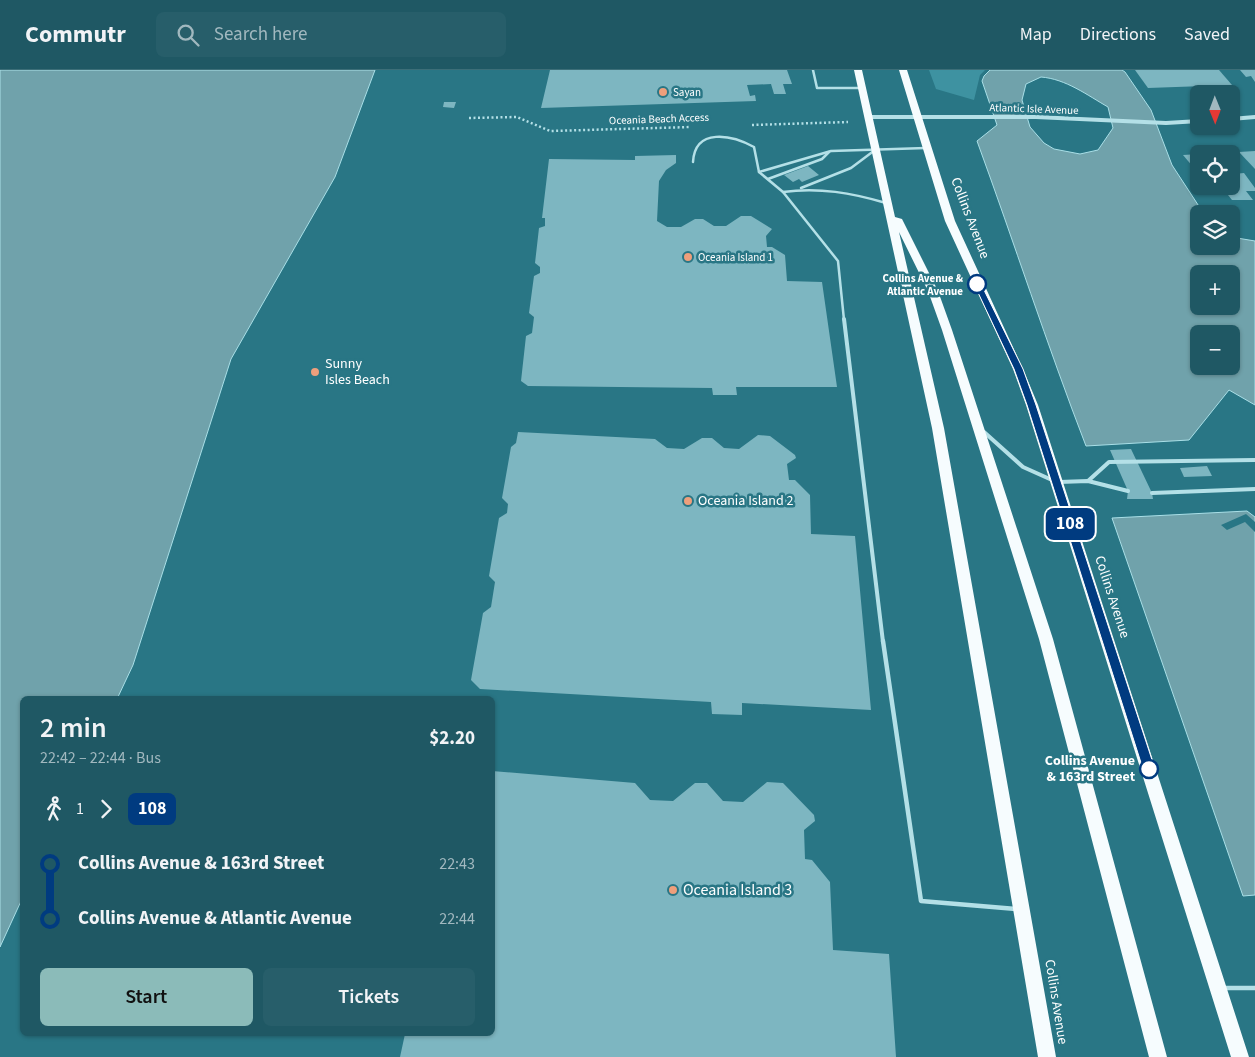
<!DOCTYPE html>
<meta charset="utf-8">
<style>
:root{--surface:#1f5864;--page:#275e6a;--text:#f1f3f6;--muted:#a1b8bf;--line:#3c6e78;--accent:#8bbbb9}
body{margin:0;font-family:"Source Sans 3",sans-serif;background:var(--page);color:var(--text);height:100vh;display:flex;flex-direction:column;font-size:19px;white-space:nowrap}
*{box-sizing:border-box;margin:0}
p{font-size:16px;color:var(--muted)}
.icon{flex:none;width:28px;height:28px;fill:none;stroke:currentColor;stroke-width:2;stroke-linecap:round;stroke-linejoin:round}
.map{position:relative;flex:1;overflow:hidden}
.details{position:absolute;left:20px;top:626px;width:475px;height:340px;display:flex;flex-direction:column;background:var(--surface);border-radius:8px;box-shadow:0 1px 4px #0004}
.details>*{flex:none}
.badge{padding:0 10px;border-radius:8px;font-size:18px;line-height:32px}
.needle{width:32px;rotate:179deg}
.controls{position:absolute;left:1190px;top:15px;display:grid;gap:10px}
.controls a{display:grid;place-items:center;width:50px;height:50px;border-radius:8px;background:var(--surface);box-shadow:0 1px 4px #0004;font-size:25px}
.map>.badge{position:absolute;translate:-50% -50%;box-shadow:0 0 0 2px #fff}
.legs{display:flex;align-items:center;gap:8px;height:55px;padding:0 20px;font-size:16px}
.legs p{margin-inline-start:auto}
.head{display:flex;align-items:center;justify-content:space-between;height:85px;padding:0 20px}
h1{font-size:28px;font-weight:600;line-height:38px}
.primary-button{display:flex;gap:10px;margin-top:auto;padding:10px 20px}
.primary-button a{flex:1;height:58px;border-radius:8px;background:var(--accent);color:#111;font-size:20px;font-weight:600;line-height:58px;text-align:center}
.primary-button a+a{background:var(--page);color:var(--text)}
ul{padding:0 20px;list-style:none}
li{display:flex;align-items:center;gap:18px;height:55px;font-size:19px}
li i{display:grid;place-items:center;width:8px;height:100%;margin:0 6px;background:currentColor}
li i::after{content:'';width:12px;height:12px;margin:-6px;border:4px solid;border-radius:50%;background:var(--surface)}
li p{margin-inline-start:auto}
li:first-child i{background:linear-gradient(#0000 50%,currentColor 0)}
li:last-child i{background:linear-gradient(currentColor 50%,#0000 0)}
header{display:flex;align-items:center;gap:30px;box-sizing:border-box;height:70px;padding:0 25px;background:var(--surface);border-bottom:1px solid var(--line)}
header strong{font-size:24px}
nav{display:flex;gap:28px;margin-inline-start:auto;font-size:18px}
.search{width:350px;height:45px;background:var(--page);display:flex;align-items:center;gap:12px;box-sizing:border-box;padding:0 18px;border-radius:8px;color:var(--muted);font-size:19px}
.map>svg:first-child{display:block}
</style>
<header>
<strong>Commutr</strong>
<div class="search"><svg class="icon" aria-label="search" viewBox="0 0 24 24"><circle cx="10" cy="10" r="6"/><path d="M15 15l6 6"/></svg>Search here</div>
<nav><a>Map</a><a>Directions</a><a>Saved</a></nav>
</header>
<div class="map">
<svg width="1255" height="987" viewBox="0 0 1255 987">
<rect width="100%" height="100%" fill="#297685"/>
<polygon fill="#3e92a1" points="929,0 985,0 980,5 974,30 936,19"/>
<g fill="#70a2ab" stroke="#a9dfe7" fill-rule="evenodd">
<polygon points="0,0 375,0 335,107 231,289 133,595 117,629 22,629 22,829 0,877"/>
<path d="M990,0H1122L1125,2L1151,40L1172,95L1204,144H1199V176H1231V167L1255,171V335L1229,320L1189,370L1086,376C1047,275 1014,172 977,71L997,55L982,11L984,6ZM1041,7C1066,9 1087,25 1108,37L1113,58L1098,80L1080,84L1054,79L1044,73L1030,57L1022,30L1026,14ZM1199,204H1231V236H1199ZM1199,264H1231V296H1199Z"/>
<polygon points="1247,441 1255,447 1255,825 1243,826 1112,448"/>
</g>
<polygon fill="#297685" points="1246,444 1255,452 1255,462 1245,452 1227,460 1221,455"/>
<g fill="#7db6c1">
<polygon points="550,0 787,0 792,14 783,14 786,24 774,24 771,14 747,15 750,26 755,25 756,31 541,38"/>
<polygon points="1135,0 1219,0 1232,15 1148,18"/>
<polygon points="1240,0 1255,0 1255,12 1251,6 1246,7"/>
<polygon points="444,32 456,32 454,38 443,37"/>
<polygon points="1255,81 1255,99 1239,82"/>
<polygon points="1199,84 1199,104 1183,85"/>
<polygon points="676,85 676,93 666,100 659,111 657,151 667,157 681,157 695,149 703,149 714,156 726,156 741,146 751,146 772,159 766,166 767,177 772,177 785,185 787,211 822,212 837,317 736,317 737,325 713,325 712,318 528,316 521,311 526,266 532,263 534,247 529,243 534,206 540,203 540,197 535,193 539,158 545,156 545,148 542,148 549,89 635,90 635,86"/>
<polygon points="808,96 819,105 802,112 799,109 793,112 784,105"/>
<polygon points="1231,100 1234,104 1244,103 1255,118 1255,121 1246,121 1253,130 1232,130 1228,125 1217,125 1209,116 1231,116"/>
<polygon points="518,362 655,369 667,378 684,379 702,368 712,368 724,378 739,379 758,365 770,366 795,385 796,388 787,394 789,410 795,410 810,425 811,464 855,466 871,640 742,633 742,645 712,644 711,632 480,619 471,610 483,543 491,537 495,512 489,506 499,448 507,443 508,434 502,428 511,377 516,373"/>
<polygon points="1131,379 1152,423 1153,429 1127,429 1128,421 1110,380"/>
<polygon points="1207,396 1212,406 1184,407 1180,398"/>
<polygon points="492,701 635,713 650,730 673,731 695,713 707,713 723,731 743,732 767,712 783,713 814,745 815,751 804,760 805,789 812,790 830,812 833,880 889,884 896,987 400,987 405,964 492,964"/>
</g>
<g fill="none" stroke-linecap="round" stroke-linejoin="round">
<g stroke="#b4e0e7" stroke-width="2.5" stroke-dasharray="2 2.5" stroke-linecap="butt">
<polyline points="469,48 517,47 550,61 691,57"/>
<polyline points="752,55 848,52"/>
</g>
<g stroke="#b4e0e7" stroke-width="2.5">
<polyline points="813,0 817,18 861,18"/>
<path d="M693,92C695,57 732,65 754,77L759,102L783,122L838,191L844,250"/>
<polyline points="759,102 831,81 926,78"/>
<polyline points="768,109 822,89 829,82"/>
<polyline points="801,118 851,98 875,80"/>
<path d="M783,122C819,117 852,123 886,133"/>
</g>
<g stroke="#b4e0e7" stroke-width="4">
<polyline points="844,249 883,572"/>
<polyline points="984,362 1023,397 1052,410"/>
<polyline points="1088,411 1109,392 1255,390"/>
<polyline points="1059,412 1088,411 1128,421"/>
<polyline points="1152,423 1255,419"/>
</g>
<g stroke="#b4e0e7" stroke-width="4.5">
<polyline points="883,571 921,831 1016,839"/>
<polyline points="1223,918 1255,918"/>
</g>
<g stroke="#b4e0e7" stroke-width="4">
<polyline points="869,47 1036,47 1166,53 1199,51"/>
<polyline points="1231,49 1255,47"/>
</g>
<g fill="#f6fcfe" fill-rule="evenodd">
<polygon points="854,0 862,0 895,147 902,149 938,221 952,260 1053,569 1167,987 1149,987 1039,569 942,260 928,221 899,162 944,358 1056,987 1038,987 932,358"/>
<polygon points="899,0 907,0 955,151 1023,299 1038,335 1249,987 1231,987 1026,335 1013,299 945,151"/>
</g>
</g>
<polygon fill="#003b80" stroke="#fff" points="975,212 981,214 1023,299 1036,335 1155,699 1149,704 1143,699 1027,335 1014,299 974,214"/>
<g fill="#ee9f7c" stroke="#297685" stroke-width="2">
<circle cx="663" cy="22" r="5"/>
<circle cx="688" cy="187" r="5"/>
<circle cx="315" cy="302" r="5"/>
<circle cx="688" cy="431" r="5"/>
<circle cx="673" cy="820" r="5"/>
</g>
<g fill="#fff" stroke="#003b80" stroke-width="2.5">
<circle cx="977" cy="214" r="9"/>
<circle cx="1149" cy="699" r="9"/>
</g>
<g text-anchor="middle" dominant-baseline="central" stroke-width="5" stroke-linejoin="round" paint-order="stroke">
<g font-size="11" fill="#fff" stroke="#297685" text-anchor="start">
<text x="673" y="22">Sayan</text>
<text x="698" y="187">Oceania Island 1</text>
</g>
<g font-size="11" fill="#fff" stroke="#297685">
<text transform="translate(1034 39) rotate(2)">Atlantic Isle Avenue</text>
<text transform="translate(659 49) rotate(-2)">Oceania Beach Access</text>
</g>
<g font-size="11" font-weight="bold" fill="#fff" stroke="#297685" text-anchor="end">
<text x="963" y="208">Collins Avenue &amp;<tspan x="963" dy="13">Atlantic Avenue</tspan></text>
</g>
<g font-size="14" fill="#fff" stroke="#297685">
<text transform="translate(970 148) rotate(69)">Collins Avenue</text>
<text transform="translate(1112 527) rotate(72)">Collins Avenue</text>
<text transform="translate(1056 932) rotate(81)">Collins Avenue</text>
</g>
<g font-size="14" fill="#fff" stroke="#297685" text-anchor="start">
<text x="325" y="294">Sunny<tspan x="325" dy="16">Isles Beach</tspan></text>
<text x="698" y="431">Oceania Island 2</text>
</g>
<g font-size="14" font-weight="bold" fill="#fff" stroke="#297685" text-anchor="end">
<text x="1135" y="691">Collins Avenue<tspan x="1135" dy="16">&amp; 163rd Street</tspan></text>
</g>
<g font-size="16" fill="#fff" stroke="#297685" text-anchor="start">
<text x="683" y="820">Oceania Island 3</text>
</g>
</g>
</svg>
<div class="controls">
<a><svg class="needle" viewBox="-14 -14 28 28"><path d="M0-13l5 13h-10z" fill="#e53935"/><path d="M0 13l5-13h-10z" fill="#a1b8bf"/></svg></a>
<a><svg class="icon" aria-label="locate" viewBox="0 0 24 24"><circle cx="12" cy="12" r="6"/><path d="M12 2v4M12 18v4M2 12h4M18 12h4"/></svg></a>
<a><svg class="icon" aria-label="layers" viewBox="0 0 24 24"><path d="M12 4l9 5-9 5-9-5zM3 14l9 5 9-5"/></svg></a>
<a>+</a>
<a>−</a>
</div>
<b class="badge" style="left:1070px;top:454px;background:#003b80;color:#fff">108</b>
<section class="details">
<div class="head"><div><h1>2 min</h1><p>22:42 – 22:44 · Bus</p></div><b>$2.20</b></div>
<div class="legs"><svg class="icon" aria-label="walk" viewBox="0 0 24 24"><circle cx="13" cy="4" r="2"/><path d="M13 8l-2 6 4 7M11 14l-3 7M7 12l3-4h3l4 4"/></svg>1<svg class="icon" aria-label="forward" viewBox="0 0 24 24"><path d="M9 5l7 7-7 7"/></svg><b class="badge" style="background:#003b80;color:#fff">108</b></div>
<ul>
<li><i style="color:#003b80"></i><b>Collins Avenue &amp; 163rd Street</b><p>22:43</p></li>
<li><i style="color:#003b80"></i><b>Collins Avenue &amp; Atlantic Avenue</b><p>22:44</p></li>
</ul>
<div class="primary-button"><a>Start</a><a>Tickets</a></div>
</section>
</div>
